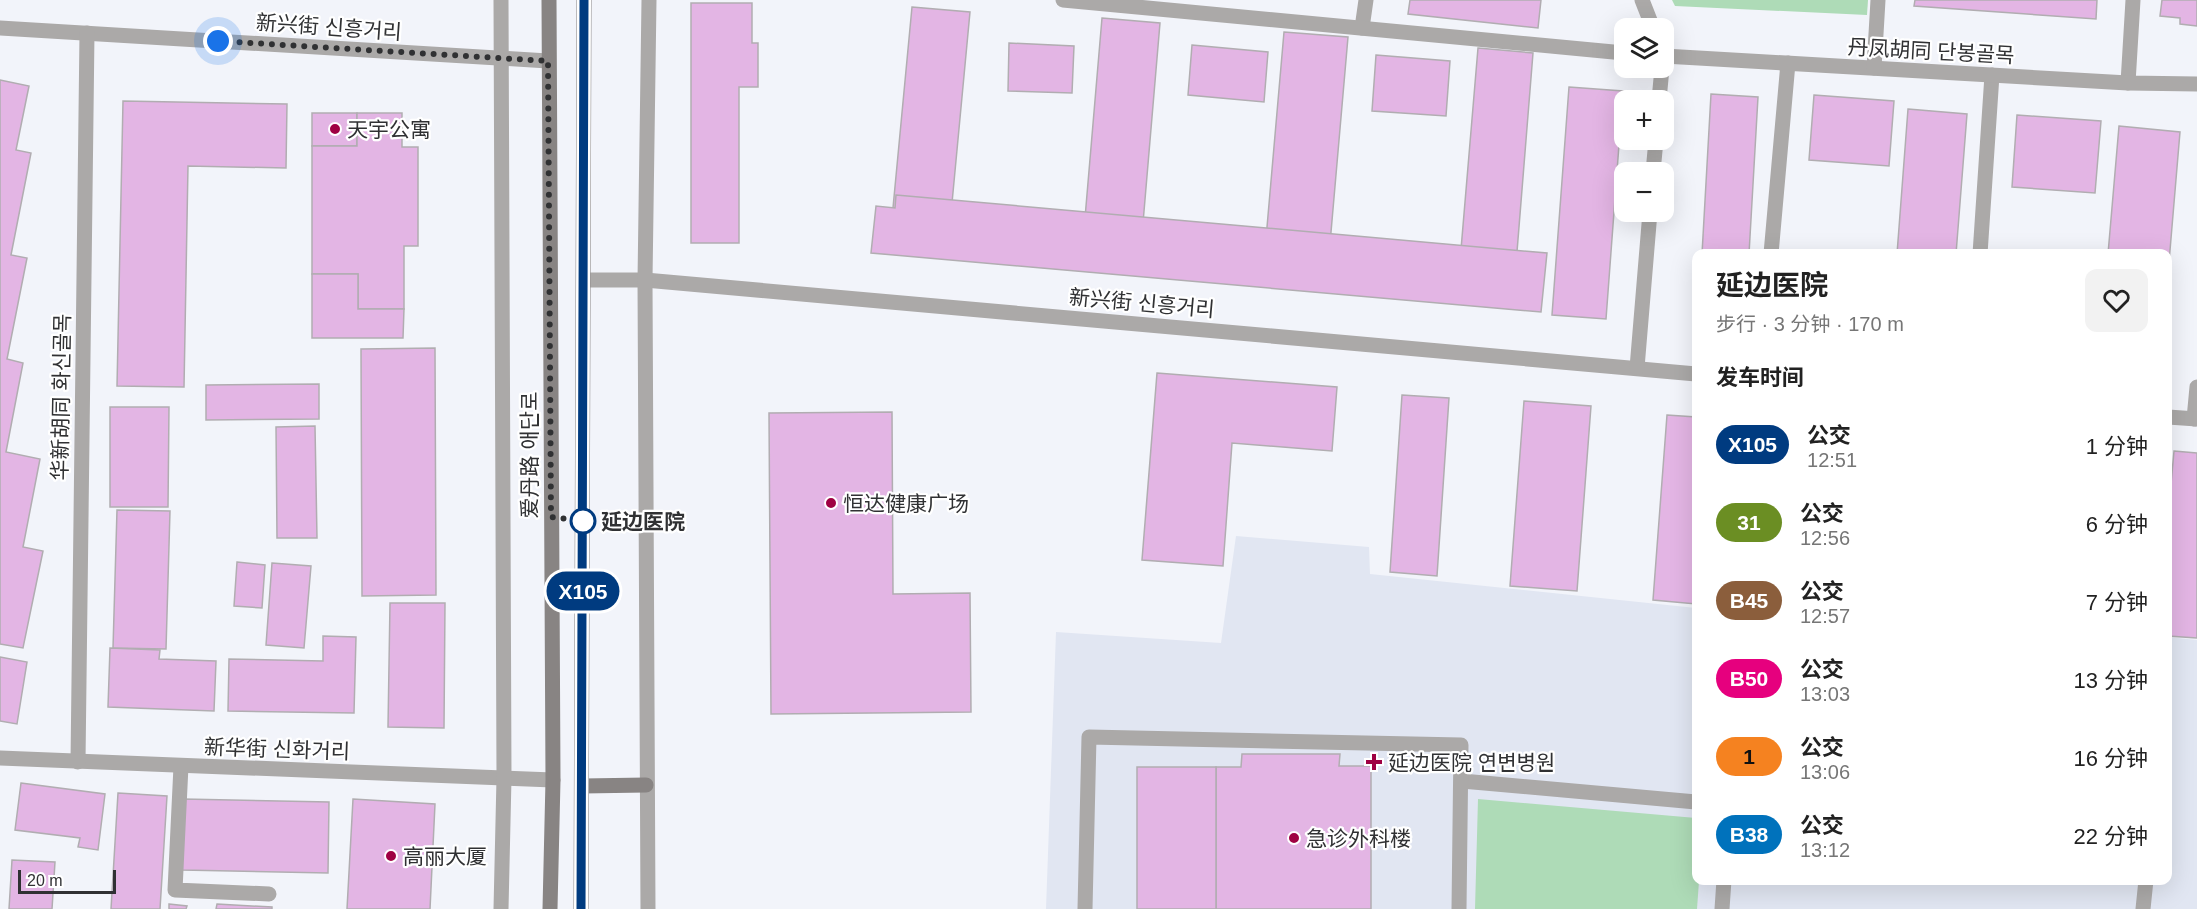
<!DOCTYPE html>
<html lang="zh">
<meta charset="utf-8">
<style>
:root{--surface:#fff;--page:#f2f2f2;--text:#222;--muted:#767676}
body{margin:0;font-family:Arial,"Noto Sans SC","Noto Sans KR",sans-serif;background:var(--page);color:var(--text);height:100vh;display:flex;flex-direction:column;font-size:22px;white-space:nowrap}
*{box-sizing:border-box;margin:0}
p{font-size:20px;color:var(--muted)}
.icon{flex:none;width:33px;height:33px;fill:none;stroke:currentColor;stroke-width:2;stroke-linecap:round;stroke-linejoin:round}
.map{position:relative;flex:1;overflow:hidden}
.panel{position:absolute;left:1692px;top:249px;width:480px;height:636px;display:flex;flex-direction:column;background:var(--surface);border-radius:12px;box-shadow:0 6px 24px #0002}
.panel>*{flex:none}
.badge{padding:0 12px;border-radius:20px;font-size:21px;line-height:39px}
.buttons{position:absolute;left:1614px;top:18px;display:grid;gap:12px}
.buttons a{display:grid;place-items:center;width:60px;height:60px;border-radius:12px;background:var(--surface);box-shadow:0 6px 24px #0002;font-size:30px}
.scale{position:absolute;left:18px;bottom:15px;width:98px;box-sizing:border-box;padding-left:6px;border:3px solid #303133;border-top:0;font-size:16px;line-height:21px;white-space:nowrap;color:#303133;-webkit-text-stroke:4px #fff;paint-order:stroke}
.you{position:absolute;width:30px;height:30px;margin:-15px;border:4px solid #fff;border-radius:50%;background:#1a73e8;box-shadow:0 0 0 9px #1a73e833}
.map>.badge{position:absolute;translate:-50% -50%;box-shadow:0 0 0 3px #fff}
h2{padding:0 24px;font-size:22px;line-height:54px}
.round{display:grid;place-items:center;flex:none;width:63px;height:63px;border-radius:12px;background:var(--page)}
.summary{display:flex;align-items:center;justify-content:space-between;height:102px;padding:0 24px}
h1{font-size:28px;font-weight:700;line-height:45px}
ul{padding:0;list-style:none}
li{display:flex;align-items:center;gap:18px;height:78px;padding:0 24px}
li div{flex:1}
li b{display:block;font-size:22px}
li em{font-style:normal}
li .badge{min-width:66px;font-weight:700;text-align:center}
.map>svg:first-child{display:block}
</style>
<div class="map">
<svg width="2197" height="909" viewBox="0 0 2197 909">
<rect width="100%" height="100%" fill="#f2f4fa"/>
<polygon fill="#e1e6f2" points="1236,536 1369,547 1370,574 1696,608 1696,880 2168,880 2168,637 2197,640 2197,909 1046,909 1056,632 1221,643"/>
<g fill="#aedbb7">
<polygon points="1672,0 1868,0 1867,15 1675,6"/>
<polygon points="1478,799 1696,818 1696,880 1699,881 1697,909 1475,909"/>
</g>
<g fill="#e3b5e4" stroke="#b1adb1" stroke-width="1.5">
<polygon points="1410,0 1541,0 1538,28 1408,14"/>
<polygon points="1915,0 2097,0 2096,19 1914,6"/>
<polygon points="2162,0 2197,0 2197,26 2180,24 2180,18 2160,16"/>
<polygon points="691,3 752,3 752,43 758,43 758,87 739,87 739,243 691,243"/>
<polygon points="912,7 970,12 947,256 889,250"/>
<polygon points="1102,18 1160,23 1139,270 1081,265"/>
<polygon points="1284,32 1348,37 1327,278 1263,273"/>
<polygon points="1009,43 1074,46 1072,93 1008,91"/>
<polygon points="1192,45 1268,52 1264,102 1188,95"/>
<polygon points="1478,48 1533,53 1514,289 1458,285"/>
<polygon points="1376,55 1450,61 1446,116 1372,111"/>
<polygon points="0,80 29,86 16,150 31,153 11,255 27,258 7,359 23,363 6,452 40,459 23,547 43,551 23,648 0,644"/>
<polygon points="1569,87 1623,91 1606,319 1552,315"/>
<polygon points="1711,94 1758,97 1749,254 1702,254"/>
<polygon points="1814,95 1894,101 1889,166 1809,160"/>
<polygon points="123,101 287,104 286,168 188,166 184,387 117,386"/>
<polygon points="1908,109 1967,114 1956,254 1897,254"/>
<rect x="312" y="113" width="45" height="33"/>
<polygon points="357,113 402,113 402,147 418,147 418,246 404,246 404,309 358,309 358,274 312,274 312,146 357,146"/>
<polygon points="2017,115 2101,121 2095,193 2012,187"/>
<polygon points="2119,126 2180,132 2168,274 2168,254 2108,254"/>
<polygon points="896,195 1547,253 1541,312 871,253 876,206 895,208"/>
<polygon points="312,274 358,274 358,309 404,309 403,338 312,338"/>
<polygon points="435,348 436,595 362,596 361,349"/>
<polygon points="1157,373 1337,387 1332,451 1232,443 1223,566 1142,560"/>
<polygon points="319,384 319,419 206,420 206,385"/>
<polygon points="1402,395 1449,398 1437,576 1390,572"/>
<polygon points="1524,401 1591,406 1577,591 1510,586"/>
<polygon points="110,407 169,407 168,507 110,507"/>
<polygon points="892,412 893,594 970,593 971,712 771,714 769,413"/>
<polygon points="1667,415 1696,417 1696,604 1653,600"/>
<polygon points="315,426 317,538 277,538 276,427"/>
<polygon points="2174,451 2197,453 2197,638 2168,636 2168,517"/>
<polygon points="117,510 170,511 166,649 113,648"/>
<polygon points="237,562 265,565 262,608 234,606"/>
<polygon points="272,563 311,566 304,648 266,645"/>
<polygon points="390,603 445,603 444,728 388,727"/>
<polygon points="323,636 356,637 354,713 228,711 229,659 323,661"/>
<polygon points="110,648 160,650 159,659 216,661 214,711 108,707"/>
<polygon points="0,657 27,662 17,724 0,721"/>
<polygon points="1242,754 1340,754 1339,766 1371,766 1371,909 1216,909 1216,767 1241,767"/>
<rect x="1137" y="767" width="79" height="142"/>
<polygon points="21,783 105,794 98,850 78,847 80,838 15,830"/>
<polygon points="118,793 167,796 160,909 111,909"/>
<polygon points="183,799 329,802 328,873 182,870"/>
<polygon points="353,799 435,804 430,909 347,909"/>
<polygon points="12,860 55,862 52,909 9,909"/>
<polygon points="169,904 187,906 186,909 169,909"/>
<polygon points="217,904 272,907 272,909 216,909"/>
</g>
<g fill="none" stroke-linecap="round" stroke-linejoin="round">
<g stroke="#aba9a8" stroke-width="15">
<polyline points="1362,28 1366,0"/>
<polyline points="2128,83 2133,0"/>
<polyline points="1771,254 1788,63"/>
<polyline points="1980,254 1992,75"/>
<polyline points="2194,419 2197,387"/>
<polyline points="181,766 175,890 269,894"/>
<polyline points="1462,781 1696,802"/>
<polyline points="1085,909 1089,737 1461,745 1459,909"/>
<polyline points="1722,909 1724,880"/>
<polyline points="2143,909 2146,880"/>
</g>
<g stroke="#aba9a8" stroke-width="15">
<polyline points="1063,0 1624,53"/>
<polyline points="1642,0 1653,28"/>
<polyline points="0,28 548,61"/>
<polyline points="1664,56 2128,83 2197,84"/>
<polyline points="1874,68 1878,0"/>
<polyline points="1659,100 1662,68"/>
<polyline points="1653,172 1656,140"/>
<polyline points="584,280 645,280 1696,374"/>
<polyline points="1637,368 1650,212"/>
<polyline points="2168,417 2197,419"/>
<polyline points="0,758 553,780"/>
<polyline points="78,762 87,33"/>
</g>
<g stroke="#aba9a8" stroke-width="15">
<polyline points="501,0 504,778 501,909"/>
<polyline points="648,909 645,280 649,0"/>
</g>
<g stroke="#888483" stroke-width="15">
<polyline points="549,0 553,780 550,909"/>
<polyline points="583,786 646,785"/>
<polyline points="581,909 584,0"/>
</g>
</g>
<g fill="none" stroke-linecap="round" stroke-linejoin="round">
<g stroke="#fff" stroke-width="14">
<polyline id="line" points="581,909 584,0"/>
</g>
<use href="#line" stroke="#003b80" stroke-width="9"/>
<polyline stroke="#303133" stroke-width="6" stroke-dasharray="0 10.8" points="218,41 548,61 551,517 583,521"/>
</g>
<g fill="#9f0143" stroke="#fff" stroke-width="2">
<circle cx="335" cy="129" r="6"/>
<circle cx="831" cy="503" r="6"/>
<path d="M1371 753h6v6h6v6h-6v6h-6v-6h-6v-6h6z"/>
<circle cx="1294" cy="838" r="6"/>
<circle cx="391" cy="856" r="6"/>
</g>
<circle fill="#fff" stroke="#003b80" stroke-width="3" cx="583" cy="521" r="12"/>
<g text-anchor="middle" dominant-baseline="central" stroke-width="4.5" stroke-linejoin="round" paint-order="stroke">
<g font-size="21" fill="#303133" stroke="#fff">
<text transform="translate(329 27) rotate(4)">新兴街 신흥거리</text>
<text transform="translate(1931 51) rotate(3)">丹凤胡同 단봉골목</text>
<text transform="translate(1142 303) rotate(5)">新兴街 신흥거리</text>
<text transform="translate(61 397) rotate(-89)">华新胡同 화신골목</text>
<text transform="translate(529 455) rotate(-90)">爱丹路 애단로</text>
<text transform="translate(277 749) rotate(2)">新华街 신화거리</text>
</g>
<g font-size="21" fill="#303133" stroke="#fff" text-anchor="start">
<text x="347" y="129">天宇公寓</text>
<text x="843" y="503">恒达健康广场</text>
<text x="1388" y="762">延边医院 연변병원</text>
<text x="1306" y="838">急诊外科楼</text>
<text x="403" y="856">高丽大厦</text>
</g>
<g font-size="21" font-weight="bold" fill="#303133" stroke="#fff" text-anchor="start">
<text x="601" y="521">延边医院</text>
</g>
</g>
</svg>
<div class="buttons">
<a><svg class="icon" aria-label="layers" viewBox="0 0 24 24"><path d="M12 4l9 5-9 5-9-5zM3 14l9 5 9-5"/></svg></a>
<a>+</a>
<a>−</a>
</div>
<div class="scale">20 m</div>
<div class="you" style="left:218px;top:41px"></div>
<b class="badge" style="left:583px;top:591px;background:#003b80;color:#fff">X105</b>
<section class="panel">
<div class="summary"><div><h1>延边医院</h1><p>步行 · 3 分钟 · 170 m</p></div><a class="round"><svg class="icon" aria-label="heart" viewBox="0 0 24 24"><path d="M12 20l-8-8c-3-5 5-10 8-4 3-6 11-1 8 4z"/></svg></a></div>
<h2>发车时间</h2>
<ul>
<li><span class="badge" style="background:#003b80;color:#fff">X105</span><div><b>公交</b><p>12:51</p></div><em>1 分钟</em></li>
<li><span class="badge" style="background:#6b8e23;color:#fff">31</span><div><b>公交</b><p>12:56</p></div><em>6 分钟</em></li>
<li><span class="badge" style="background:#8b5e3c;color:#fff">B45</span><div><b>公交</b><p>12:57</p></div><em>7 分钟</em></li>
<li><span class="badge" style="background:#e6007e;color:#fff">B50</span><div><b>公交</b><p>13:03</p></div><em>13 分钟</em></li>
<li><span class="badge" style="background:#f58220;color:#111">1</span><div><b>公交</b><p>13:06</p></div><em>16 分钟</em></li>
<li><span class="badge" style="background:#0072bc;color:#fff">B38</span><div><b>公交</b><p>13:12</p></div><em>22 分钟</em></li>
</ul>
</section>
</div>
